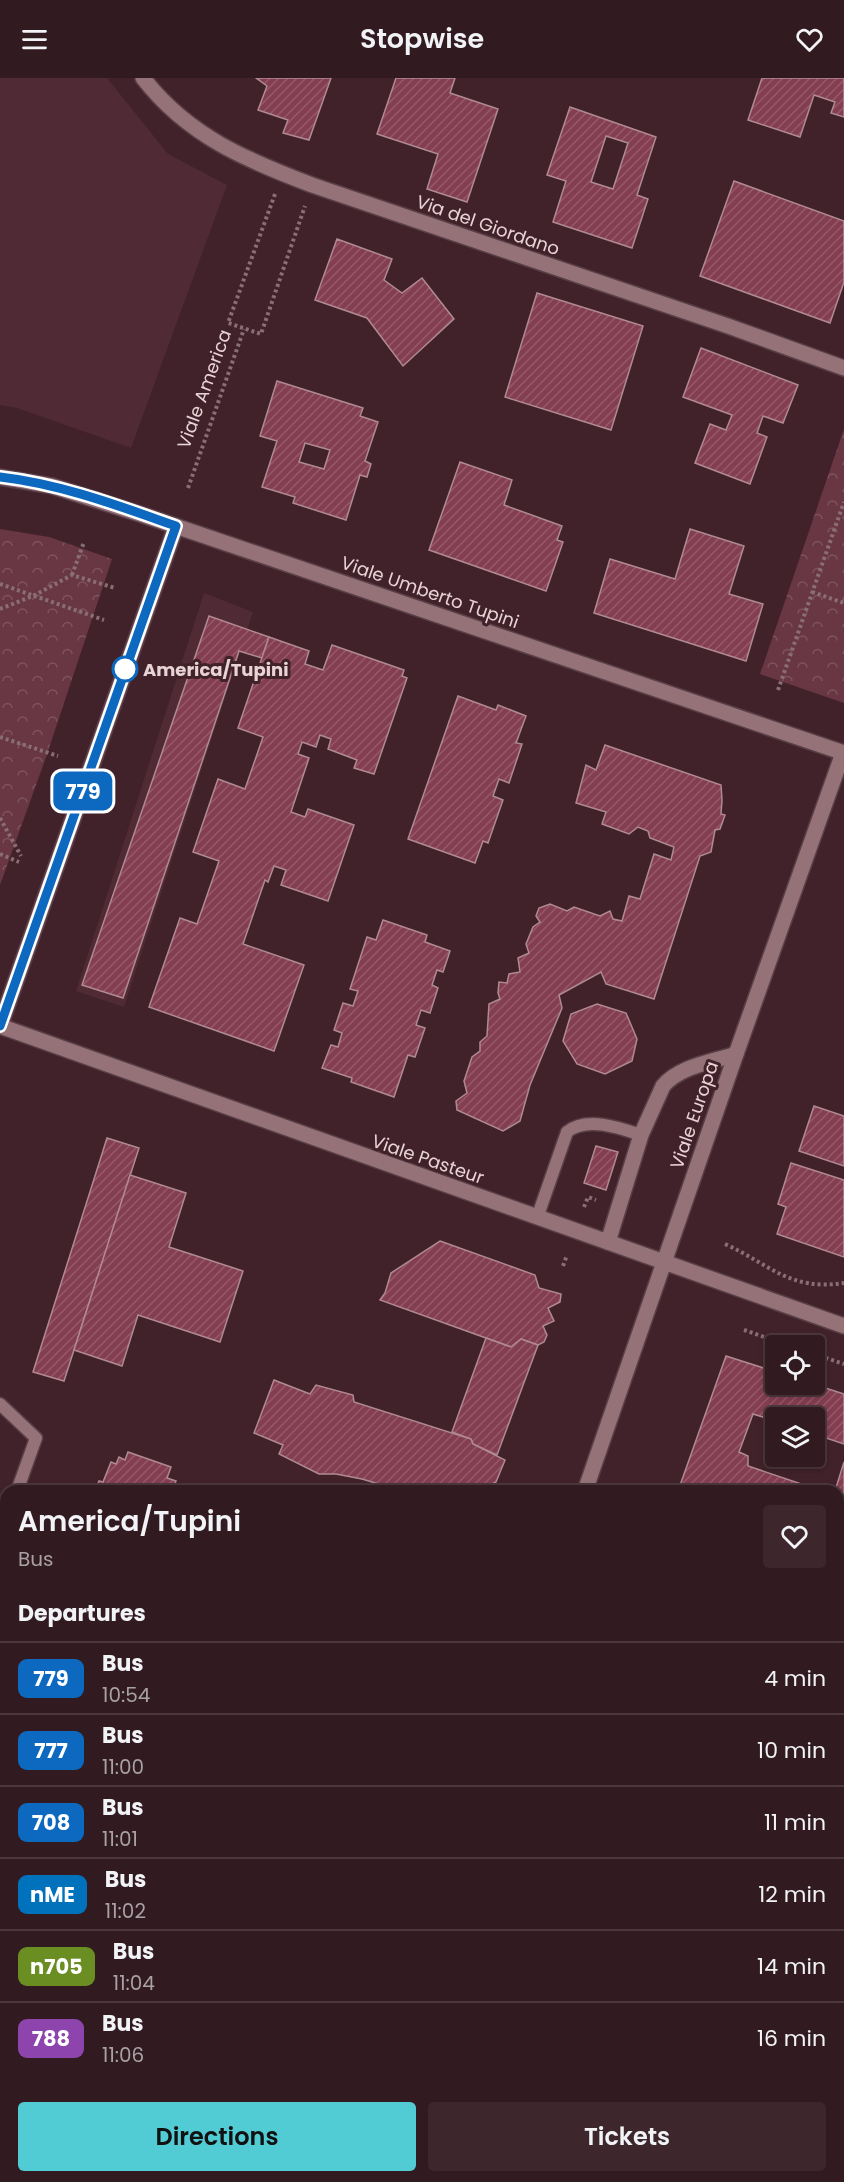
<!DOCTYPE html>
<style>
:root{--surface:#311a20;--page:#3d272d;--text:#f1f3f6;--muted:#a8a1a5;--line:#4c383e;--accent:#51ccd5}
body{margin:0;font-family:Poppins,sans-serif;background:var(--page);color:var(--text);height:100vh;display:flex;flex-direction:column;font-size:22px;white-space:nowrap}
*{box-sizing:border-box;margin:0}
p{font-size:20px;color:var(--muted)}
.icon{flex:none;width:33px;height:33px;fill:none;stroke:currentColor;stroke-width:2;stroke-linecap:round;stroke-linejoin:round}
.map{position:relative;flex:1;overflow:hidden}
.sheet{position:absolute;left:0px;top:1407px;width:844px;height:698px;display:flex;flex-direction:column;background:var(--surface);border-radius:18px 18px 0 0;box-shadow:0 3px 9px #0003,0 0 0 2px var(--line)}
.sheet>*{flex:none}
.badge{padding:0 12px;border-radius:9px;font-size:21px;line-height:39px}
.tools{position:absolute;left:765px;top:1257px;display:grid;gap:12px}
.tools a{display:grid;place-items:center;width:60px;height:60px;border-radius:6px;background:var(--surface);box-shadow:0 3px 9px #0003,0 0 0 2px var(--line);font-size:30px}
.map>.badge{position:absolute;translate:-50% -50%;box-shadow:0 0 0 3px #fff}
h2{padding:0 18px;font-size:22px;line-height:54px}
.round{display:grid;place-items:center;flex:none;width:63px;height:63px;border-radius:6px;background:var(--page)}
.head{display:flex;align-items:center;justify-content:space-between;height:102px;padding:0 18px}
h1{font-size:28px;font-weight:600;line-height:45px}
.cta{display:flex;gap:12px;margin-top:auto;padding:12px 18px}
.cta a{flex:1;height:69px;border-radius:6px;background:var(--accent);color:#111;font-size:24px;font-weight:600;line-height:69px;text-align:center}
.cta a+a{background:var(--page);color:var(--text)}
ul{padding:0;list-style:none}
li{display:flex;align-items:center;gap:18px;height:72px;padding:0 18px;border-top:2px solid var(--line)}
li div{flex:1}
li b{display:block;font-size:22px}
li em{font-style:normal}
li .badge{min-width:66px;font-weight:700;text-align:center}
header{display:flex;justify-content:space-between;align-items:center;height:78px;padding:0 18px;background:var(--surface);font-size:27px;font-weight:600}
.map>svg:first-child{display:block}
</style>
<header><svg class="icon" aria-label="menu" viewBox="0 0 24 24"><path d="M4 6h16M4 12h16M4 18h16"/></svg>Stopwise<svg class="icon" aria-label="heart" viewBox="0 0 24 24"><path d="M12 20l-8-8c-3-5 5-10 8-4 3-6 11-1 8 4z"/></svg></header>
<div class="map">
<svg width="844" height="2104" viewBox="0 0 844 2104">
<defs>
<pattern id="park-crowns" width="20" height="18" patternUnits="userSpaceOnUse" patternTransform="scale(1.5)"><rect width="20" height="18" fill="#683743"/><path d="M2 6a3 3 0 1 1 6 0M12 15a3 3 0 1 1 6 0" fill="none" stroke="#7e535d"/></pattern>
<pattern id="building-hatch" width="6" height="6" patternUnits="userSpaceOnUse" patternTransform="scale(1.5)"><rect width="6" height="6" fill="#843e51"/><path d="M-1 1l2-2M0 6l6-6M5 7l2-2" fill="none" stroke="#955969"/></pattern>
</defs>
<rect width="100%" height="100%" fill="#41222a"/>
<g fill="#502a34">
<polygon points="0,0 107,0 168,76 227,107 131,370 17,330 0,327"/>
<polygon points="204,515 253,534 124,929 76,913"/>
<polygon points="844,1717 844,1859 838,1857 838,1733"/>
</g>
<g fill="url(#park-crowns)">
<polygon points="844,351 844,625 760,596"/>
<polygon points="0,451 49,459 112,481 45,682 0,807"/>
</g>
<g fill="url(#building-hatch)" stroke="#b08a92" stroke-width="1.5" fill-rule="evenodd">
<polygon points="256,0 331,0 309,62 283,55 288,42 258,32 267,8"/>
<polygon points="396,0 455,0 450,15 498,31 467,124 427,111 438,76 377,56"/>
<polygon points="762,0 844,0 844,39 831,35 835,24 814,17 800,59 748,42"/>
<path d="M570,29L656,59L637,117L648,121L632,170L553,144L566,103L547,97ZM606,58L628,65L613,111L591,104Z"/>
<polygon points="734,103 844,143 844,204 830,245 700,198"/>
<polygon points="337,161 392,181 384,202 402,215 422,200 454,241 403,288 367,240 315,222"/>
<polygon points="537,215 643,248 611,352 505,319"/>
<polygon points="701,270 798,307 783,345 763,338 757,355 767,359 750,406 695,385 710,346 726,352 732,337 683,319"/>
<path d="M277,303L363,330L360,338L378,344L365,383L371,386L367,399L360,397L346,442L293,425L295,419L262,409L277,363L260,358ZM305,365L330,372L324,391L299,384Z"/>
<polygon points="460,384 512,402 504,427 562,448 557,462 563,464 546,513 429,472"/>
<polygon points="690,451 744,468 729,516 763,526 746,583 594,535 610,481 675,501"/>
<polygon points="209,538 269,559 262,580 239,573 123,920 82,907"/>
<polygon points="269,559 309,573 305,586 323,592 332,567 404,592 402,598 407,600 374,696 354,690 357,682 328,671 331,661 320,657 316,669 302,664 298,676 309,680 291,734 305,739 308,731 354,747 328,823 281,807 286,792 274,788 268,804 265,802 243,866 304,887 274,973 149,929 180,840 197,846 219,783 193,774 218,701 245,711 263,659 238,650"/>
<polygon points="458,618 496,632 498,627 526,638 516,665 522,666 509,705 499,701 493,718 503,722 488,765 483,763 475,785 408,761"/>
<polygon points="605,667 721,707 722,722 721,736 725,737 720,751 715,752 711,774 700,778 654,921 606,906 601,894 559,917 562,930 530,1007 520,1043 503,1053 457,1032 456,1023 467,1015 464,1003 472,979 480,973 480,964 487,958 489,926 500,921 498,915 499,904 507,905 509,896 520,894 518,880 529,875 526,866 533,849 540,844 536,838 539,830 550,826 567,833 574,829 600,838 610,833 613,841 622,843 629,818 640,821 654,776 671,782 674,769 650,760 648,753 638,749 629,756 602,746 606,734 576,725 586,687 596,692"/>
<polygon points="383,842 427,857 425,864 450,873 443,894 437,892 432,907 438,910 430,935 421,932 416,947 425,950 415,979 408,977 394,1019 351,1004 352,1000 322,990 331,967 338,969 342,955 334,952 343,925 353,928 358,913 350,911 367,859 376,862"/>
<polygon points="597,926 626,935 637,961 632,983 605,996 577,986 563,963 571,936"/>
<polygon points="814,1028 844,1038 844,1088 799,1073"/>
<polygon points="107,1060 139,1070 64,1303 33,1294"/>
<polygon points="596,1068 618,1074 606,1112 584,1105"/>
<polygon points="791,1085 844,1102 844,1179 777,1156 786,1129 778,1126"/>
<polygon points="130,1097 186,1115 169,1169 243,1193 220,1264 138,1237 122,1288 74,1272"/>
<polygon points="440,1163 535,1197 539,1210 561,1216 560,1224 548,1230 554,1243 543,1248 547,1257 544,1264 538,1267 521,1261 511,1269 380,1222 385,1215 391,1195"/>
<polygon points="486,1260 511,1269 521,1261 538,1267 497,1377 473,1366 471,1361 452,1354"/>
<polygon points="726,1278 776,1294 776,1306 813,1306 844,1316 844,1366 814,1356 814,1340 776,1340 776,1343 753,1336 739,1374 748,1378 748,1388 822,1413 678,1413"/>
<polygon points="274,1302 310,1316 316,1307 353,1317 354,1324 471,1361 473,1366 505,1382 496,1404 490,1407 489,1413 396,1413 392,1410 362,1401 336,1396 319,1396 279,1376 283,1367 254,1355"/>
<polygon points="128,1374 171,1389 167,1400 176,1403 172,1413 95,1413 99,1403 103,1404 111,1384 116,1386 119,1379 125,1382"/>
<polygon points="844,1384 844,1499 838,1497 838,1413 835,1413"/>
<polygon points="4,1503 6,1503 6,1565 0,1562 0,1504"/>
<polygon points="0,1632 6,1634 6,1770 0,1767"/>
<polygon points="838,2028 844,2030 844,2061 838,2060"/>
<polygon points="0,2039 6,2041 6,2098 45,2098 44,2104 0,2104"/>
<polygon points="190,2098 243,2098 241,2104 188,2104"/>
<polygon points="441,2098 492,2098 490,2104 439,2104"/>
<polygon points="640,2098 677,2098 675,2104 656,2104"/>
<polygon points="747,2098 788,2098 786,2103 788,2104 746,2104"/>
</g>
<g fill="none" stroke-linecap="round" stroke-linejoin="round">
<g stroke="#583e45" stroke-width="15">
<g id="service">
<path d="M537,1140L567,1054C587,1038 620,1050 641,1057"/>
<polyline points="0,1326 36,1360 17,1413"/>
<polyline points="0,1463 6,1446"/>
</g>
</g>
<g stroke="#583e45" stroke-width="18">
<g id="minor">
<path d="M143,0C188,58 246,82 312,107L728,248L844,290"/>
<polyline points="0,948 844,1248"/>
<path d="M608,1164L641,1057L663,1008C680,988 712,984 736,976"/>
<polyline points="838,1879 844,1881"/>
</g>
</g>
<g stroke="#583e45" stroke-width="18">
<g id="tertiary">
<polyline points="0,399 52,408 140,436 844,675"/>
<polyline points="0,948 176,448"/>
<polyline points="585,1413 736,976 843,675"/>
<polyline points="341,2104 343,2098"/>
</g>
</g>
<g stroke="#896e74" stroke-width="4" stroke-dasharray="3 3" stroke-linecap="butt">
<polyline points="275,116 228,245 261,256 305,128"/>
<polyline points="188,410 244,251"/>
<polyline points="72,497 84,464"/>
<polyline points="0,506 104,542"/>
<polyline points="812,514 844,525"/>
<polyline points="0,531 33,518 72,497 115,510"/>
<polyline points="778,612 844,424"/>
<polyline points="0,659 58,678"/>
<polyline points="0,740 21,778"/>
<polyline points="0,776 19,784"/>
<polyline points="584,1129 588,1119 596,1122"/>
<path d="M725,1166C771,1187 789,1213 844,1205"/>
<polyline points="563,1188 567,1177"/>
<polyline points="744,1252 790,1268"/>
<polyline points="814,1276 844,1286"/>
</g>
<use href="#service" stroke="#957178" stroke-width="12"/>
<use href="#minor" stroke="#957178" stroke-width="15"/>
<use href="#tertiary" stroke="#957178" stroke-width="15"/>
</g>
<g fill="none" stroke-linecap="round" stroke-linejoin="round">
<g stroke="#fff" stroke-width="14">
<path id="line" d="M0,399C61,406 119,428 176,448L0,948"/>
</g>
<use href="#line" stroke="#0c69bf" stroke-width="9"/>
</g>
<circle fill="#fff" stroke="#0c69bf" stroke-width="3" cx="125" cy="591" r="12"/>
<g text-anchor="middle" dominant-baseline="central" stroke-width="6" stroke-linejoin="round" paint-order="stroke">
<g font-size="18" fill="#e8d3d7" stroke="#41222a">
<text transform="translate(488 147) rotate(19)">Via del Giordano</text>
<text transform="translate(204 311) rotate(-70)">Viale America</text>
<text transform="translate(430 514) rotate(19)">Viale Umberto Tupini</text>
<text transform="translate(694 1037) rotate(-71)">Viale Europa</text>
<text transform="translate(428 1081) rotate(19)">Viale Pasteur</text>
</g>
<g font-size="18" font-weight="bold" fill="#e8d3d7" stroke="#41222a" text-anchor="start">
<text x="143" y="591">America/Tupini</text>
</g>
</g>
</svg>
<div class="tools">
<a><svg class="icon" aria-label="locate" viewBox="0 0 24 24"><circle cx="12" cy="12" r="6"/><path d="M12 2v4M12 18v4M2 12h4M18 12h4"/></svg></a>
<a><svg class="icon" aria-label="layers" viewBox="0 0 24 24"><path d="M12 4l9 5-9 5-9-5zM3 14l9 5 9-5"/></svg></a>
</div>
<b class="badge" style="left:83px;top:713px;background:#0c69bf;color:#fff">779</b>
<section class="sheet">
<div class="head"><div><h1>America/Tupini</h1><p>Bus</p></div><a class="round"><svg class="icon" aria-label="heart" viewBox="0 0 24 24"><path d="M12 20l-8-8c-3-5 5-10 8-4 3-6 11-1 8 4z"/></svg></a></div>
<h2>Departures</h2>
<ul>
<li><span class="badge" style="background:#0c69bf;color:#fff">779</span><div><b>Bus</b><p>10:54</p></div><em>4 min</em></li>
<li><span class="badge" style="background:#0c69bf;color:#fff">777</span><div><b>Bus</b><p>11:00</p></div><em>10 min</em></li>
<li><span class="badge" style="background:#0c69bf;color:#fff">708</span><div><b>Bus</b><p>11:01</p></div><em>11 min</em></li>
<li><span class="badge" style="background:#0072bc;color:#fff">nME</span><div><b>Bus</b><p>11:02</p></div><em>12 min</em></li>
<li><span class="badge" style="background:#6b8e23;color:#fff">n705</span><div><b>Bus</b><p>11:04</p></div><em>14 min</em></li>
<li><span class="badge" style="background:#8e44ad;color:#fff">788</span><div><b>Bus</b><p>11:06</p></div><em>16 min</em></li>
</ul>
<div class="cta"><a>Directions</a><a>Tickets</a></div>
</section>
</div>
